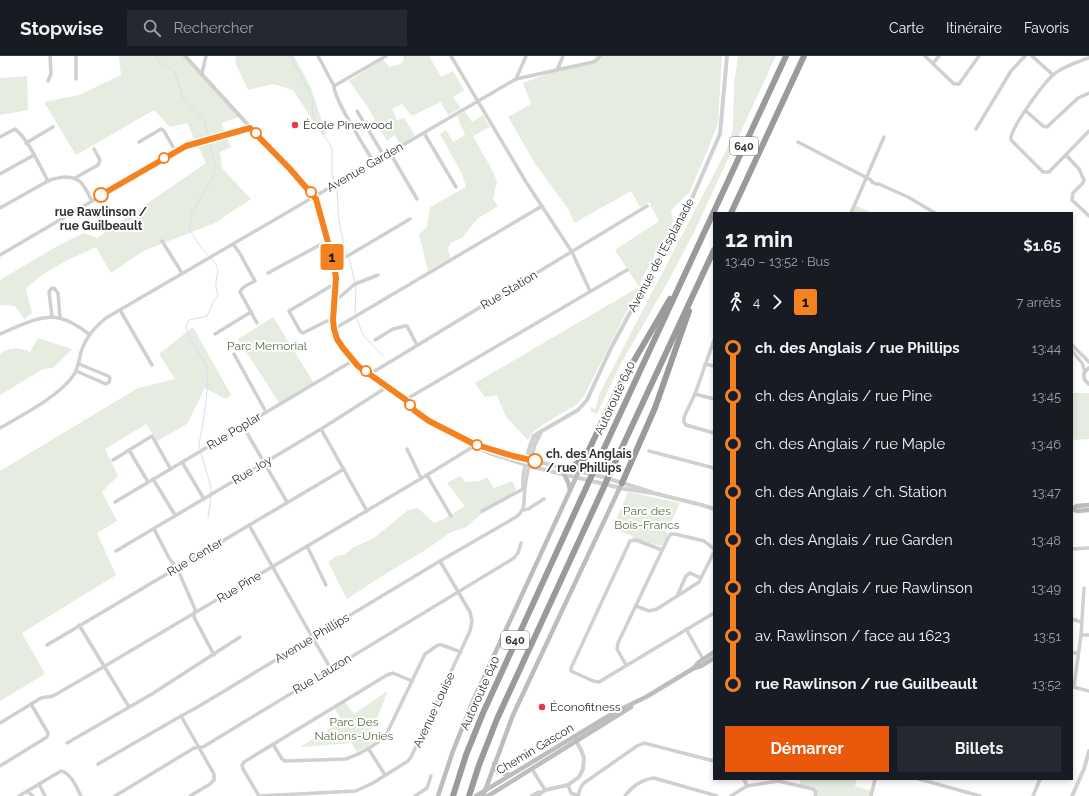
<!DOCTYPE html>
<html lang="fr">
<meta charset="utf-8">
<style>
:root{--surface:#171b24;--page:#242831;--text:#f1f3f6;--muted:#9ea1a6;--line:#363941;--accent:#ea580c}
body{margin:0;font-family:Raleway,sans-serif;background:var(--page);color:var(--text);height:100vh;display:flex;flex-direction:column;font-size:15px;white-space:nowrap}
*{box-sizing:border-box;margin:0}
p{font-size:13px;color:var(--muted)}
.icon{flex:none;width:22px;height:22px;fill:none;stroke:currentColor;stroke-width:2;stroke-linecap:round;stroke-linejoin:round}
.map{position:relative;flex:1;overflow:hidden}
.side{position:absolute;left:713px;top:156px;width:360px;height:568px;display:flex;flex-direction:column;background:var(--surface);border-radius:0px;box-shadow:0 2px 6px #0003}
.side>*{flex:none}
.badge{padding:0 8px;border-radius:3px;font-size:14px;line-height:26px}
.map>.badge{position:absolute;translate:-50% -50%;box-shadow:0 0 0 2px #fff}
.legs{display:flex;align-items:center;gap:6px;height:44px;padding:0 12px;font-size:13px}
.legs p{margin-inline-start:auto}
.summary{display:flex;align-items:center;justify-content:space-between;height:68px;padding:0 12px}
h1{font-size:22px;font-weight:700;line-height:30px}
.action{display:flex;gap:8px;margin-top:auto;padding:8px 12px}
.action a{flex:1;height:46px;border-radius:0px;background:var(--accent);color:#fff;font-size:16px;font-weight:700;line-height:46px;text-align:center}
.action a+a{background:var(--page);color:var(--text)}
ul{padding:0 12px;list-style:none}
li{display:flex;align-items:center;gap:14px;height:48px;font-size:15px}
li i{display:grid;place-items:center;width:6px;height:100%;margin:0 5px;background:currentColor}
li i::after{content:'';width:10px;height:10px;margin:-5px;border:3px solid;border-radius:50%;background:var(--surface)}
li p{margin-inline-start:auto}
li:first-child i{background:linear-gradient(#0000 50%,currentColor 0)}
li:last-child i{background:linear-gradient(currentColor 50%,#0000 0)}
header{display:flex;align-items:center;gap:24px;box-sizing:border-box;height:56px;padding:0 20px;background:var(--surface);border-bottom:1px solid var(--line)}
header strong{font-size:19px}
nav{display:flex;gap:22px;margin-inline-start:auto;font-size:14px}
.search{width:280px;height:36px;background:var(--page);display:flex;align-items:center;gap:10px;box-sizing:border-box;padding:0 14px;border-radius:0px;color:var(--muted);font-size:15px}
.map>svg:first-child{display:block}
</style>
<header>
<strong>Stopwise</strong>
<div class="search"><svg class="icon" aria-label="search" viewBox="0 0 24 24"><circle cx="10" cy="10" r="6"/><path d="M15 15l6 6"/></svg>Rechercher</div>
<nav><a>Carte</a><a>Itinéraire</a><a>Favoris</a></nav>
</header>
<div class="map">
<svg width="1089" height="740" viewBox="0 0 1089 740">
<rect width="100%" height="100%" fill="#fff"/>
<g fill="#e6ecdf">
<path d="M119,0H183L199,16L239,61L221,67L231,91L220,96L222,112L251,143L215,167L143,195L111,217L96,191C71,203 45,213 26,233L32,257L24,263L15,250L0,249V224L54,192L83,177L97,182L206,107L187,67L170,71L154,54L76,99L44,46L79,39L121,19Z"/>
<polygon points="236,0 294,0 311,32 326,77 322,79 293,34 273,28 248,34 235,6"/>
<polygon points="403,0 429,0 441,21 453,15 464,34 453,41 461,52 448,59 441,46 412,60 402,48 392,53 397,64 404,62 415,79 400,89 395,79 387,85 367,50 349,25 383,3 389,11 400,8 404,5"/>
<polygon points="596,0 722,0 718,67 708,93 689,137 671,154 673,166 642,223 639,231 585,338 578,348 542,369 534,375 528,384 506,361 497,339 485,341 475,327 639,231 615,194 659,165 649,146 640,151 631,135 574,167 569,154 536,109 508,61 531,48 523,27 546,18 556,12 592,5"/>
<path d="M738,0H776L695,174L669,224L620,309L598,356L596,358L594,356H591L590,351L594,353C598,349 597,344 599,339C606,323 616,308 623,292L727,93L733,73L734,29Z"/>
<polygon points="27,20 28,54 0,59 0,22"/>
<polygon points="465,55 472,66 483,59 490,71 473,80 490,110 497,125 493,143 498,150 477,163 463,181 451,187 448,192 450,202 428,215 419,178 427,171 430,151 466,131 462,118 440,78 446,74 453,86 465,79 457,60"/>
<polygon points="855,149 872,157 852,157"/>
<polygon points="273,261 314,327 280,348 238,283"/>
<polygon points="193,271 231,339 226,343 205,332 187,368 157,385 146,368 105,393 118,420 102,436 117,465 97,477 116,519 22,577 45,618 0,645 0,415 138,332 175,323 159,298"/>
<path d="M38,282L72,293L53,312L43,313L0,339V298C9,291 20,291 30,296Z"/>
<polygon points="1072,337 1089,337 1089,383 1072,384"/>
<polygon points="460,420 465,426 479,425 487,421 494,432 512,425 516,433 512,440 480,459 466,471 451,476 427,493 382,520 347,543 328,506 336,500 344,499 352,492 374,482 408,454 418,452 434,467 444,463 465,450 447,427"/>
<polygon points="628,436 680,447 666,477 669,478 661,490 632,483 633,480 612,473"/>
<polygon points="386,636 387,637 374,670 368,675 374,686 357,696 352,687 301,691 302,690 342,665 335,653 345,646 354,658"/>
<polygon points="801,723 857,723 855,730 871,735 871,740 815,740 816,736 799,729"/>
</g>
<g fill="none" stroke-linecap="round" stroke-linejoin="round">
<g stroke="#cfe2ee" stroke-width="1">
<polyline points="156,0 159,7 169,11 175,17 183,42 205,66 208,82"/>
<polyline points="290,0 313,43 312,55 314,62 332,93 332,117 334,126"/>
<path d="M336,131C338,139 338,148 338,156C339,170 343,185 347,198"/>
<polyline points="208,199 199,189 189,172 192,157 214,119 215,109 209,86"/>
<polyline points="349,202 355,226"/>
<polyline points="355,258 356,230"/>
<polyline points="357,263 363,279 383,300"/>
<path d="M200,393L199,388C202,372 211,325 206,310C200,297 190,287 186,271L189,264L207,260L215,243L218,240C217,236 215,231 216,227C217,215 221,214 212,203"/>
<polyline points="201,397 211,431 211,437"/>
<polyline points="208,462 211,440"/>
</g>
<g stroke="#d0d0d0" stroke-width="3.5">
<polyline points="76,0 76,23"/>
<path d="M318,0L334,30C334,44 365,91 373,105"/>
<polyline points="451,0 526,126 572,196 590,235"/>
<polyline points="925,0 954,28 959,28 979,0"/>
<polyline points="1032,0 1053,19"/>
<path d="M1089,2C1077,6 1062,11 1053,19C1042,29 1014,68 1011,81V84L1043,116H1049L1089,75"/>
<polyline points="933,7 939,0"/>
<polyline points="557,14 563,0"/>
<polyline points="202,17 206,0"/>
<polyline points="516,23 526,0"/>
<polyline points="48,25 51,18 50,0"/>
<polyline points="334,30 386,0"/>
<polyline points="357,55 384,100"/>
<polyline points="1026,55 1043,70 1047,71 1078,42 1089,37"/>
<polyline points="976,73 1011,15 1025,0"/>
<polyline points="424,77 456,131"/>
<path d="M0,81L15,73C29,84 39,109 48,125C53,122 59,122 64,121C83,121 84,131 92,145"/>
<polyline points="139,86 161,73 164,75 176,96"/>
<polyline points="798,86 871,124 872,126 876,128 879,128 908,141 935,157"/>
<polyline points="26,87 53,71"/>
<polyline points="390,97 417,143"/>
<polyline points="1066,99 1079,113 1084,124 1083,127 1073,137 1072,144 1089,160"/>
<polyline points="0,118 34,99"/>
<polyline points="75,122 98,109 100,104 94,93"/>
<polyline points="0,152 48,125"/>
<polyline points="851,157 884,81"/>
<polyline points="162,185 182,217"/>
<path d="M233,188L239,196L255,225C250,228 242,230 240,236L257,267"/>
<polyline points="0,199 186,90 250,71"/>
<polyline points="334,208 410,163"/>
<polyline points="268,217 327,185"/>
<polyline points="335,242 340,241 355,228 378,219"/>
<polyline points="120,254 152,309"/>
<polyline points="52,261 49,236 51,233 54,232 58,237 60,262"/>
<polyline points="333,264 327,265 303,277 300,275 289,255 331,230 336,229"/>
<polyline points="334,273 542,150"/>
<path d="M0,278C17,271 40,258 59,262C70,264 81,272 89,278"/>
<polyline points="215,278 251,256"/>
<polyline points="375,284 393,273 405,270 407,270 417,289"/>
<polyline points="714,284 695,338 684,361 684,366 686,369 714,377"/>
<polyline points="1072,289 1089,306"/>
<polyline points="1072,295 1082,307 1085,316"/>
<polyline points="234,298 266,356"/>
<polyline points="705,308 714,310"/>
<polyline points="76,315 106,328 109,326 110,322 108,320 79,308"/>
<polyline points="370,318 647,150"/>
<polyline points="695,338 714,343"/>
<polyline points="405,344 627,214"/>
<polyline points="243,370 287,446"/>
<path d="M0,372C22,359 58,341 73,320C78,313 79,304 81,296C86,281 94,272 106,262L516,23L593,6L597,4L600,0"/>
<polyline points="321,373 367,455"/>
<polyline points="407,393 421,422"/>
<polyline points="129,394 148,426"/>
<polyline points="649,395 714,412"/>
<polyline points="113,404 152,380 170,412"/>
<polyline points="182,406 204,443"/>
<polyline points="427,419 451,460"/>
<polyline points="153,423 175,459"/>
<polyline points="523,433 523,421 525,409"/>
<polyline points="115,446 354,304"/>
<polyline points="523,454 528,453 544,443"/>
<polyline points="482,455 525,432"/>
<polyline points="249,469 311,579 331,613"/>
<polyline points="154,473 169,502 177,512 195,553 194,561 214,599"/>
<polyline points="307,490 326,529"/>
<polyline points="1072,493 1089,492"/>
<polyline points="662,494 636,484 630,485 571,612 571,615 593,625 599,626 714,557"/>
<polyline points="116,495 321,373 387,331"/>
<polyline points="677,540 686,520 690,517 701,522"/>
<polyline points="636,550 649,555 657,553 699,526 714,496"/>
<polyline points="1072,563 1081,566"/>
<polyline points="79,569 129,651"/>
<polyline points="686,573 703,603"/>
<polyline points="1081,579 1089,579"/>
<polyline points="47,589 344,413"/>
<polyline points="1072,596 1078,598"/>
<polyline points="626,609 617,593 618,587 668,482 671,478 675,478 704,485 714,493"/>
<polyline points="1073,631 1089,635"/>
<polyline points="1074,631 1081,579 1084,532"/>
<polyline points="181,660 214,718 214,724 210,728 190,740"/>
<polyline points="0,667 41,642 53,640 105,610 427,419 466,395 471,392 474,388"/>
<polyline points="67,687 152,638 240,581"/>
<path d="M273,688L282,703L285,705L346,703C360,698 376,689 386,679L425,598L438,589H442L461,596"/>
<polyline points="368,692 385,719"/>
<path d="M98,708L181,660L196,652L440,505L516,461C527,453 523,444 525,432C526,425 527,417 529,410"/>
<polyline points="0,710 47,681 48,677 31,648"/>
<polyline points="532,713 545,734"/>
<polyline points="744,723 747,730"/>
<polyline points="919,723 980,740"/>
<polyline points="39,728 45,740"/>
<polyline points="568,729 571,737 579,740"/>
<polyline points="27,735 33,740"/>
<polyline points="578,739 581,731 584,727 637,690 644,687 714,705"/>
<path d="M19,740L61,715C71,717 77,732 81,740"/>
<polyline points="115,740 194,692 203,691 514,502 518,497 521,487"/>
<polyline points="259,740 356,735 373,727 408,705 411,701 470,575 472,565 470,556 440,505"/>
<polyline points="259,740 243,713 242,709 244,706 387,619 393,617 412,625"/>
<polyline points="415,740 427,732 431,720"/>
<path d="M625,740C631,731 643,723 654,722L717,740"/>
<polyline points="731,740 747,730 778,725 813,733 816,736 815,740"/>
<polyline points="871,740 875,723"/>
<polyline points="1033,740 1040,723"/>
</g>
<g stroke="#d0d0d0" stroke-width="4">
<polyline points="185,0 316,143 335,217 336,232 333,264 335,279 343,292 358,309 405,344 423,362 470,386 478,392 489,397 533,411 625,433 659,438"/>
<path d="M1089,312C1082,316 1082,323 1089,328"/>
<polyline points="474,388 513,400 603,421 651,436"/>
<polyline points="530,406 535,388 540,378"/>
<polyline points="525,409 530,390 534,380 540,376 578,354 587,344 611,292 693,140 720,78 727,0"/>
<polyline points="657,438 702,449 714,453"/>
<polyline points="532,740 539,736"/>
<polyline points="537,740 545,734 568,729 579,721 583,713 584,702 582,696 574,681"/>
<polyline points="1072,740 1084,713 1089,695"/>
</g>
<g stroke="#bdbdbd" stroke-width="4.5">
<polyline points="564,418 568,426 570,434"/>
<polyline points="1072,453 1077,450 1089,449"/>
<polyline points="1072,453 1077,455 1089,454"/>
<polyline points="694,612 701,610 714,602"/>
<polyline points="494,708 498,716 510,719"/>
<polyline points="438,740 453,695 473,645 579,415"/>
<polyline points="476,740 615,656 646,641 694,612 699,606 714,596"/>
<polyline points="483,740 513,659 622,427"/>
<polyline points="488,740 631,651"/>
</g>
<g stroke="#9a9a9a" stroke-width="6">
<polyline points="731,157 804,0"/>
<polyline points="595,412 786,0"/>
<polyline points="570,413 583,403"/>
<polyline points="579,415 618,332 670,243"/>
<polyline points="611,415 714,194"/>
<polyline points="622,427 655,352 689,255"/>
<polyline points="453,740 466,699 483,657 586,432"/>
<polyline points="469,740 479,709 497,663 602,435"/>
</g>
<g stroke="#9a9a9a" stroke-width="6">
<polyline points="586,432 595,412"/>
<polyline points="602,435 611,415"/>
</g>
</g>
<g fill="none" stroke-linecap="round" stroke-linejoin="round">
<g stroke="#fff" stroke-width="9">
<polyline id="line-1" points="101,139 186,90 250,72 290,113 316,143 334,208 336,222 333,264 334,273 337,283 343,292 358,310 406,344 415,355 429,365 474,388 513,400 535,405"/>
</g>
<use href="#line-1" stroke="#f58220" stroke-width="6"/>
</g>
<g fill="#e63946" stroke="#fff" stroke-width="1.5">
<circle cx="295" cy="69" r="4"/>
<circle cx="542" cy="651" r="4"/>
</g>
<g fill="#fff" stroke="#f58220" stroke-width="2">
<circle cx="256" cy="77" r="5"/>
<circle cx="164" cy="102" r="5"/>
<circle cx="311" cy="136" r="5"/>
<circle cx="101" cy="139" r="7"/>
<circle cx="366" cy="315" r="5"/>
<circle cx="410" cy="349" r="5"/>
<circle cx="477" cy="389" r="5"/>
<circle cx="535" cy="405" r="7"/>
</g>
<g text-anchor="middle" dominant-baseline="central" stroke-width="4" stroke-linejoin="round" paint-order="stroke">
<g fill="#fff" stroke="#707070" stroke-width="1">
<rect x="730" y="81" width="28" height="18" rx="3"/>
<rect x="501" y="575" width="28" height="18" rx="3"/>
</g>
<g font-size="11" font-weight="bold" fill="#333">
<text x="744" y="90">640</text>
<text x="515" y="584">640</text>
</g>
<g font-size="12" fill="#333" stroke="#fff" text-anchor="start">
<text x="303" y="69">École Pinewood</text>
<text x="550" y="651">Éconofitness</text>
</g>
<g font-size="12" fill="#333" stroke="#fff">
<text transform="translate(365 111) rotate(-30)">Avenue Garden</text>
<text transform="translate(661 199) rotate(-62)">Avenue de l'Esplanade</text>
<text transform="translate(509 234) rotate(-31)">Rue Station</text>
<text transform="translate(615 342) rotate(-65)">Autoroute 640</text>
<text transform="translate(234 375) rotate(-31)">Rue Poplar</text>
<text transform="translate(252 414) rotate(-31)">Rue Joy</text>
<text transform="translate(195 501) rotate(-31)">Rue Center</text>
<text transform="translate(239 531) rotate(-31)">Rue Pine</text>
<text transform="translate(312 582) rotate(-31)">Avenue Phillips</text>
<text transform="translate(322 618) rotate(-31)">Rue Lauzon</text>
<text transform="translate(480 637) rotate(-66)">Autoroute 640</text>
<text transform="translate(434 654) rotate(-65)">Avenue Louise</text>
<text transform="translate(535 693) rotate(-31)">Chemin Gascon</text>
</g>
<g font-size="12" font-weight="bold" fill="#333" stroke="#fff">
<text x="101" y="156">rue Rawlinson /<tspan x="101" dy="14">rue Guilbeault</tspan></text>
<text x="546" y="398" text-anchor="start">ch. des Anglais<tspan x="546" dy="14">/ rue Phillips</tspan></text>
</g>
<g font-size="12" fill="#56703f" stroke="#fff">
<text x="267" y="290">Parc Memorial</text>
<text x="647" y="455">Parc des<tspan x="647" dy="14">Bois-Francs</tspan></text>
<text x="354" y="666">Parc Des<tspan x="354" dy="14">Nations-Unies</tspan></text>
</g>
</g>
</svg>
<b class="badge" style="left:332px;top:201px;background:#f58220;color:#111">1</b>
<section class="side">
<div class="summary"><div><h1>12 min</h1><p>13:40 – 13:52 · Bus</p></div><b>$1.65</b></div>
<div class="legs"><svg class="icon" aria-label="walk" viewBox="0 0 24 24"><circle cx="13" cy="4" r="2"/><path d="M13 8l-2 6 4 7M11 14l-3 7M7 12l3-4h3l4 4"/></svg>4<svg class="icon" aria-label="forward" viewBox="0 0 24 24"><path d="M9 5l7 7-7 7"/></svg><b class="badge" style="background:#f58220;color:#111">1</b><p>7 arrêts</p></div>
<ul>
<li><i style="color:#f58220"></i><b>ch. des Anglais / rue Phillips</b><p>13:44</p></li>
<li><i style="color:#f58220"></i><span>ch. des Anglais / rue Pine</span><p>13:45</p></li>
<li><i style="color:#f58220"></i><span>ch. des Anglais / rue Maple</span><p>13:46</p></li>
<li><i style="color:#f58220"></i><span>ch. des Anglais / ch. Station</span><p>13:47</p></li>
<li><i style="color:#f58220"></i><span>ch. des Anglais / rue Garden</span><p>13:48</p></li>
<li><i style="color:#f58220"></i><span>ch. des Anglais / rue Rawlinson</span><p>13:49</p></li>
<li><i style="color:#f58220"></i><span>av. Rawlinson / face au 1623</span><p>13:51</p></li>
<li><i style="color:#f58220"></i><b>rue Rawlinson / rue Guilbeault</b><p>13:52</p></li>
</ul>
<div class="action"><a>Démarrer</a><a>Billets</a></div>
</section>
</div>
